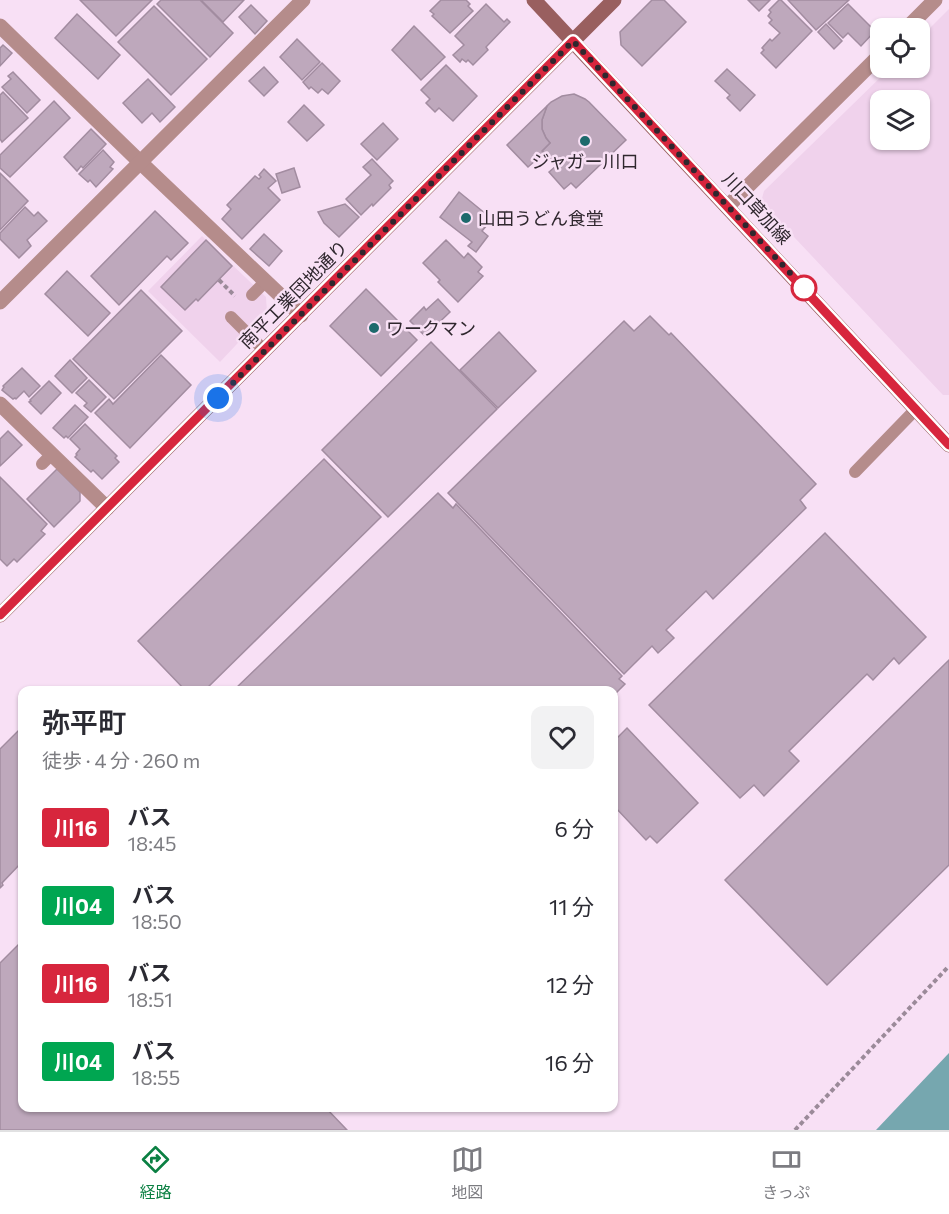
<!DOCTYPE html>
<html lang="ja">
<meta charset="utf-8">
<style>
:root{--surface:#fff;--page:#f2f2f3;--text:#2b2b33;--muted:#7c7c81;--line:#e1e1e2;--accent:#0b8043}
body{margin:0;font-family:Commissioner,"Noto Sans JP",sans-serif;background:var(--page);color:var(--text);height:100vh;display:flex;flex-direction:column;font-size:22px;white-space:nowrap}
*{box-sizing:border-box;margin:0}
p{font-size:20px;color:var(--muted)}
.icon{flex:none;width:33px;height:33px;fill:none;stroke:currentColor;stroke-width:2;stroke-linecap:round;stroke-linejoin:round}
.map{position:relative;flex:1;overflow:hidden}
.side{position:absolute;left:18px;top:686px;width:600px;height:426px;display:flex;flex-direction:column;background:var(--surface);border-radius:12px;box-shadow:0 2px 4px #0004}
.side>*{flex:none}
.badge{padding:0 12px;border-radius:4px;font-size:21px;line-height:39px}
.fabs{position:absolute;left:870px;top:18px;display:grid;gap:12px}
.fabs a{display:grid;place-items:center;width:60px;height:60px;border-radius:12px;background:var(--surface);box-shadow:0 2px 4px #0004;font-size:30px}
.you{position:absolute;width:30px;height:30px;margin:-15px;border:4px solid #fff;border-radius:50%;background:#1a73e8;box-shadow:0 0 0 9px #1a73e833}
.map>.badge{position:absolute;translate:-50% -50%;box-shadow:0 0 0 3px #fff}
.round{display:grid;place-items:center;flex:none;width:63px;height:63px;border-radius:12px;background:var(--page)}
.head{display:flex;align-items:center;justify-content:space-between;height:102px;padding:0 24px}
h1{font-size:28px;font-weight:600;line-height:45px}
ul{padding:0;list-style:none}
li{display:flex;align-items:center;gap:18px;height:78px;padding:0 24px}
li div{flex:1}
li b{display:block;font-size:22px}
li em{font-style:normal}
li .badge{min-width:66px;font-weight:700;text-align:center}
.menu{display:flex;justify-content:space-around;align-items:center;height:84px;border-top:2px solid var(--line);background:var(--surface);font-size:16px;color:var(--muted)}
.menu a{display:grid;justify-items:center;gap:3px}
.menu .selected{color:var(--accent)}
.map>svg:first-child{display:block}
</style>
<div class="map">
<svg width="949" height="1130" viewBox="0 0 949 1130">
<rect width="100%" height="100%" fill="#f8e0f5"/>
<g fill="#f0d2ec" fill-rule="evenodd">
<path d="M949,9V395H943L761,202L764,191L890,68H920V38ZM880,100H920V140H880Z"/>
<polygon points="202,236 266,297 267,312 220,362 148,291"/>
</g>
<polygon fill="#76a7af" points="949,1053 949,1130 876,1130"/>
<g fill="#bea8bc" stroke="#a28ca0" stroke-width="1.5">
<polygon points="80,0 152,0 116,36"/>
<polygon points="161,0 200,0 233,33 210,57 157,4"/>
<polygon points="201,0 244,0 223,22"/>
<polygon points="441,0 466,0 470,4 468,6 473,11 450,33 432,16 434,14 430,11"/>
<polygon points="652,0 664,0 686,22 642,66 621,45 620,32"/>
<polygon points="748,0 770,0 759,11"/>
<polygon points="779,0 781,0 812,31 776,68 761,53 764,50 762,48 770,39 772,41 780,33 769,23 772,20 768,16 771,12 769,10"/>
<polygon points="788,0 849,0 816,30"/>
<polygon points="486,4 504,22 507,19 510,22 486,47 488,50 473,65 468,60 466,62 462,59 460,62 453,55 464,45 455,36"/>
<polygon points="848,4 875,31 861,46 848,33 843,38 828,23"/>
<polygon points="251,5 267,21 255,34 239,17"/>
<polygon points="154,6 207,59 171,95 118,42"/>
<polygon points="77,14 120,55 98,79 55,38"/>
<polygon points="826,24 842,41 834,49 818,32"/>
<polygon points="414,26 445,57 421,80 392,50"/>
<polygon points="297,39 320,62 302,80 280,57"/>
<polygon points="3,45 12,53 0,66 0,48"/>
<polygon points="322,63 340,81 328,94 322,89 318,93 311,87 309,89 303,82"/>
<polygon points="446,65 477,96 453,121 439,108 435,112 426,103 430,99 421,90"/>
<polygon points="264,67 278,82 264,96 249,81"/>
<polygon points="727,69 755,95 740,111 727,98 730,95 715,81"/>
<polygon points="13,72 40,100 27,113 2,87 11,79 8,76"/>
<polygon points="148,79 175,107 160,122 152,113 142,123 123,103"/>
<polygon points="3,92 28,118 2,142 0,139 0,95"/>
<polygon points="574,94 585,99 589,102 626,140 576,188 571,183 564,189 549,172 556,166 542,151 550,143 546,138 542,129 542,120 547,106 551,102 562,96"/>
<polygon points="54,101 70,118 10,177 0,168 0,155"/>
<polygon points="304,105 324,125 307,141 288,122"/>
<polygon points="547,106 542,120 542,129 546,138 550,143 542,151 544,153 528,167 507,145"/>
<polygon points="383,123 398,139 377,160 361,144"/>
<polygon points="91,129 106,144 83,168 81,166 77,171 64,157"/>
<polygon points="103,150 114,162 110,167 113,169 96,187 90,180 88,182 79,174"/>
<polygon points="372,159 393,181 389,185 391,188 373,206 372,204 361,215 346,199 371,175 363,167"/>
<polygon points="294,168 300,187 282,193 276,174"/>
<polygon points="264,169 276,181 268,188 280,200 242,239 222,219 231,209 227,205 255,176 259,179 261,177 259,175"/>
<polygon points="0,173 28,201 0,230"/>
<polygon points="459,192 492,219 482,231 488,236 476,252 468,246 472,242 440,217"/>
<polygon points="345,204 359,217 339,237 324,223 318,212"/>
<polygon points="25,207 34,216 38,212 47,221 27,240 31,246 19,258 0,239 0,233"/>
<polygon points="155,211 188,243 171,260 167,256 119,305 91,276"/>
<polygon points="264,234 282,251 269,266 250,249"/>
<polygon points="206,240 232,266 198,301 196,299 185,310 161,287"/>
<polygon points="446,240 464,258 468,253 482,267 478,272 483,276 458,302 438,282 440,280 423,263"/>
<polygon points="67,271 110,313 88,336 45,294"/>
<polygon points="366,289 417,340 381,376 330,326"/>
<polygon points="141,290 182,331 114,399 73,359"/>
<polygon points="438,299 450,312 425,336 410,321 424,307 426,310"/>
<polygon points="650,316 669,335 671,333 816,484 800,500 806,508 713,599 706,591 666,630 674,638 658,653 652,646 624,674 448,493 624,321 634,331"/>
<polygon points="499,332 536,371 498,408 460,370"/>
<polygon points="431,342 497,409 388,517 322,450"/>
<polygon points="161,355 191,385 130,448 95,413 109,399 113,404"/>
<polygon points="70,360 87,378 72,393 55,376"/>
<polygon points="22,368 40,386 29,397 24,391 16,399 15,398 13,399 2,390 4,387 3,386"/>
<polygon points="89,380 106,397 91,412 84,406 87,403 76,393"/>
<polygon points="49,381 61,393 41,414 29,402 31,401 30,400"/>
<polygon points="75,405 88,417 68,438 66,436 64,438 53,428"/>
<polygon points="85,424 117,456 115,458 119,462 102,479 93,470 91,472 75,457 77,455 76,454 80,449 70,439"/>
<polygon points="8,431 22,445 0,466 0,439"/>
<polygon points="324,459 381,517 205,690 185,690 138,641"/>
<polygon points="57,469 80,492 80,501 54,527 27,499"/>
<polygon points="0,477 47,524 41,531 45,534 17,562 14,559 7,566 0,559"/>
<polygon points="438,493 453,508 456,504 622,676 619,679 625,684 614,695 614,690 234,690"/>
<polygon points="825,533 926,637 899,664 894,658 873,680 867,674 789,751 799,761 764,796 754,785 740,798 649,705"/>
<polygon points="949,660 949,865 827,985 725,880"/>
<polygon points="627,728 698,803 657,843 650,836 646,840 614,806 614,741"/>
<polygon points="18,731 22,736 22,862 2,883 3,885 0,888 0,749"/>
<polygon points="22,941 22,1107 325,1107 347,1130 0,1130 0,963"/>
</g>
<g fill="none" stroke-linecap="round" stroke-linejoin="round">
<g stroke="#9b8a99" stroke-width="4" stroke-dasharray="4.5 3" stroke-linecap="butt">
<polyline points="219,280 235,296"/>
<polyline points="795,1130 949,966"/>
</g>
<g stroke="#b58c8b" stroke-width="12">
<polyline points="252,295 266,281"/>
<polyline points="231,317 265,351"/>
<polyline points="42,464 52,454"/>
<polyline points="855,472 916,409"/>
</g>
<g stroke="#b58c8b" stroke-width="15">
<polyline points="0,26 141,163 301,315"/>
<polyline points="907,28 935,0"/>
<polyline points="728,206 880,55"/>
<polyline points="0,302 303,0"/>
<polyline points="0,404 107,508"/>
</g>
<g stroke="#995f5f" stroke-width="15">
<polyline points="534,0 949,445"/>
<polyline points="0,615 614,0"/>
</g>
</g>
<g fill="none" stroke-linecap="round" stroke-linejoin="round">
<g stroke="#fff" stroke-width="14">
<polyline id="line" points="0,615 573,41 949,445"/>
</g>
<use href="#line" stroke="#d7263d" stroke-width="9"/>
<polyline stroke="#2f272e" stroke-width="6" stroke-dasharray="0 10.8" points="218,398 573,41 807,291 804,288"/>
</g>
<g fill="#1d6a6c" stroke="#f8e0f5" stroke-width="2">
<circle cx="585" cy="141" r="6"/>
<circle cx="466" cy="218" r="6"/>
<circle cx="374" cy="328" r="6"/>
</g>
<circle fill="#fff" stroke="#d7263d" stroke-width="3" cx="804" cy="288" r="12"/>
<g text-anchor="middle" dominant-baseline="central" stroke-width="5" stroke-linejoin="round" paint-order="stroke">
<g font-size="18" fill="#2f272e" stroke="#f8e0f5" text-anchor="start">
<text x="585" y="161" text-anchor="middle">ジャガー川口</text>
<text x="478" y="218">山田うどん食堂</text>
<text x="386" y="328">ワークマン</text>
</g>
<g font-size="18" fill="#2f272e" stroke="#f8e0f5">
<text transform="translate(757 208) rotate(47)">川口草加線</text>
<text transform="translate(293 294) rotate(-45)">南平工業団地通り</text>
</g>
</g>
</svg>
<div class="fabs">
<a><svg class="icon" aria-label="locate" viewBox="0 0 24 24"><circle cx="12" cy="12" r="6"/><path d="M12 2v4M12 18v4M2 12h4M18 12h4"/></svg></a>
<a><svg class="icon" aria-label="layers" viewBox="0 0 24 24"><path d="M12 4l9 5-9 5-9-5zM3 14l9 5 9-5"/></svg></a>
</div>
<div class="you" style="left:218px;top:398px"></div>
<section class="side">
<div class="head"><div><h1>弥平町</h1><p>徒歩 · 4 分 · 260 m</p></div><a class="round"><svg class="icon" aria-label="heart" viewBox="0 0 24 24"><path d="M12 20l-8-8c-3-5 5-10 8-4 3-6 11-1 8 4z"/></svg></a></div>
<ul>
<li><span class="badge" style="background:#d7263d;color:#fff">川16</span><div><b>バス</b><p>18:45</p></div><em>6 分</em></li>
<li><span class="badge" style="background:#00a651;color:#fff">川04</span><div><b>バス</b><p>18:50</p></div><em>11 分</em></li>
<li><span class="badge" style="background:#d7263d;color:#fff">川16</span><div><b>バス</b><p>18:51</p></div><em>12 分</em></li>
<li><span class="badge" style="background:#00a651;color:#fff">川04</span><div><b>バス</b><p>18:55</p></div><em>16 分</em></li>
</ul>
</section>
</div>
<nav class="menu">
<a class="selected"><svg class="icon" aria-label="directions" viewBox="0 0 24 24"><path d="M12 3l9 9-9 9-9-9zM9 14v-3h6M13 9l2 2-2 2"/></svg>経路</a>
<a><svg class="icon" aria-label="map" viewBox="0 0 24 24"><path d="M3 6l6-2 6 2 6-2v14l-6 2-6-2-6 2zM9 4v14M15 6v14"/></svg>地図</a>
<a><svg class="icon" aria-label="tickets" viewBox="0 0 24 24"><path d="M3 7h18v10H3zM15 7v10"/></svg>きっぷ</a>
</nav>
